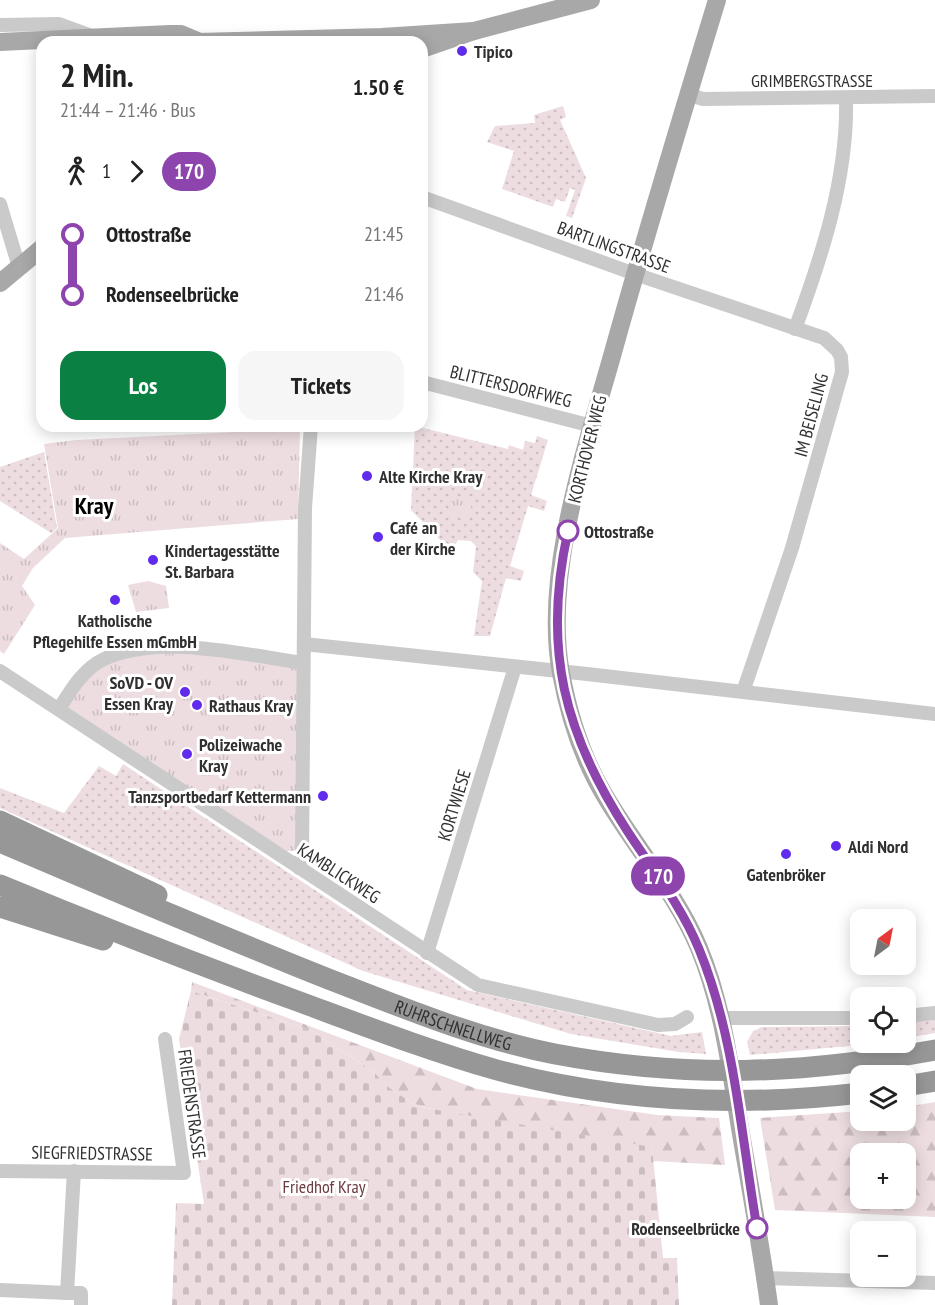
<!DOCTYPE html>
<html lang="de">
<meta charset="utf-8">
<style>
:root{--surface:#fff;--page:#f6f6f6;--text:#222;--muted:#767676;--accent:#0b8043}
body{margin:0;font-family:"PT Sans Narrow",sans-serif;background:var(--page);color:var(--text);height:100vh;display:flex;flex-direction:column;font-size:22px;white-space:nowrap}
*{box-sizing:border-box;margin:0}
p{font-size:20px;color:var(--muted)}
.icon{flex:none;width:33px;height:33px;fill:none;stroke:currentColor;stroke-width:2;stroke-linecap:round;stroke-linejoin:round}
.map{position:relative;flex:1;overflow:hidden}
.panel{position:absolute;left:36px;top:36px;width:392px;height:396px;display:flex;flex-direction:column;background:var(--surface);border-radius:18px;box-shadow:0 3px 15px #0003}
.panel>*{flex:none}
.badge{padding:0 12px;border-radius:20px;font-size:21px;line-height:39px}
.needle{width:39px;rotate:32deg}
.controls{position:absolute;left:850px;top:909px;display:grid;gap:12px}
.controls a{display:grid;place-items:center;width:66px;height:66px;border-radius:12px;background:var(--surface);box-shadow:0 3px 15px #0003;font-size:30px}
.map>.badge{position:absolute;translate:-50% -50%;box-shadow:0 0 0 3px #fff}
.legs{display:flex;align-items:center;gap:9px;height:66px;padding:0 24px;font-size:20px}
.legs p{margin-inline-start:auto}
.summary{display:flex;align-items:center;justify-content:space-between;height:102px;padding:0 24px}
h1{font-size:33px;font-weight:700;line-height:45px}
.cta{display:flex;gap:12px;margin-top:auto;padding:12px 24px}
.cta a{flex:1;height:69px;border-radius:18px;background:var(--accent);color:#fff;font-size:24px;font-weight:700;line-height:69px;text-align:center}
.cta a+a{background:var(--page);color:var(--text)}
ul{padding:0 24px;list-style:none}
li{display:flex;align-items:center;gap:21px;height:60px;font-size:22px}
li i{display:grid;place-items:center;width:9px;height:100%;margin:0 8px;background:currentColor}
li i::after{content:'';width:15px;height:15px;margin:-8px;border:4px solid;border-radius:50%;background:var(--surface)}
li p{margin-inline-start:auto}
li:first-child i{background:linear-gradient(#0000 50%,currentColor 0)}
li:last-child i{background:linear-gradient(currentColor 50%,#0000 0)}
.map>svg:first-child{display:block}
</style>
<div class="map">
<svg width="935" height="1305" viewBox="0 0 935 1305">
<defs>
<pattern id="grass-dots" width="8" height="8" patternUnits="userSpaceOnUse" patternTransform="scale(1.5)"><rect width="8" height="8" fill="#eddde0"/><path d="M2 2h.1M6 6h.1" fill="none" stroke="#ccbec0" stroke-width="1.8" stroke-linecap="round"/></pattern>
<pattern id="forest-firs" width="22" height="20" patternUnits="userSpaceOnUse" patternTransform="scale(1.5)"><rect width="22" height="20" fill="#eddde0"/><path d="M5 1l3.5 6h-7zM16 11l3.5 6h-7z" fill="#ccbec0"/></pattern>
<pattern id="cemetery-stones" width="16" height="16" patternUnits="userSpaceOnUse" patternTransform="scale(1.5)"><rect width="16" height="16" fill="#eddde0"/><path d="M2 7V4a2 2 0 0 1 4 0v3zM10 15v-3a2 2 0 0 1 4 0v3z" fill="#ccbec0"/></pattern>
<pattern id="park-tufts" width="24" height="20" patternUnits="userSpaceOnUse" patternTransform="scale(1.5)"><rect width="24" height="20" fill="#eddde0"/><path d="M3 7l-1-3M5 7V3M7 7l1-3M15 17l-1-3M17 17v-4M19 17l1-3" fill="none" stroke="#ccbec0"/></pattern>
</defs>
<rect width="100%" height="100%" fill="#fff"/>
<g fill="url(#grass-dots)">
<polygon points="563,106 566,117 560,120 586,178 572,218 566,216 575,190 570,188 565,202 556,199 553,207 502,189 514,151 487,142 495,126 535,123 534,115"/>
<polygon points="415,426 508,449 509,445 523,450 525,441 535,443 537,436 548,440 531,495 547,501 544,511 528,506 510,566 524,571 521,581 506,578 490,636 474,636 482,581 473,572 476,546 471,541 458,540 453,549 448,548 411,510"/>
<polygon points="44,452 57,528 51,533 0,501 0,467"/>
<polygon points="123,764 467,990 671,1036 702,1032 706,1054 679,1052 571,1034 363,971 0,808 0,788 64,813 99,766 116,776"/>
<polygon points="935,1020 935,1033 906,1038 906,1022"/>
<polygon points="861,1026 861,1042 881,1043 750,1055 747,1042 753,1031 762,1027"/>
</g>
<g fill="url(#forest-firs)" fill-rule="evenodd">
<polygon points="192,982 477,1089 657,1115 719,1118 725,1165 653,1161 652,1147 579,1140 427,1108 412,1103 387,1086 374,1072 310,1030 191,991"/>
<path d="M935,1102V1217L775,1210L760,1118L861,1111V1120H906V1107ZM861,1154H906V1198H861Z"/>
</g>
<polygon fill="url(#cemetery-stones)" points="191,991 310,1030 374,1072 387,1086 412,1103 426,1108 652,1147 663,1258 677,1258 679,1305 172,1305 176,1203 204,1204 179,1039"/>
<g fill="url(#park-tufts)">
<polygon points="236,426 300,426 298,519 65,538 33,568 22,586 35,605 4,654 0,651 0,543 24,559 58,528 44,444 76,440 235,432"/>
<polygon points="453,496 473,498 468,519 448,515"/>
<polygon points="148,581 166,586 169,608 136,612 128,585"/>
<path d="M138,652L215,655L301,667L299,843L294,851H286L65,708C87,672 98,665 138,652Z"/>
</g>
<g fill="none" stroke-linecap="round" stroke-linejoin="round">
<g stroke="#cacaca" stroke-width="14">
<polyline points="0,25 59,24 92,36"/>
<polyline points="690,95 703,99 935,96"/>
<polyline points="422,197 635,274 824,338 837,350 841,357 842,372 792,548 743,692"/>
<polyline points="0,204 19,267"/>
<path d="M795,329C822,256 848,177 846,99"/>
<polyline points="422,382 592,426"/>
<polyline points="304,644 587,674 935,714"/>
<polyline points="0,671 478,985 658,1025 675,1024 687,1017"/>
<path d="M59,709C71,690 83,669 104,659C160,633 245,655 303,663"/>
<polyline points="299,868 302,856 305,508 311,426"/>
<polyline points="427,953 515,667"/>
<polyline points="906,1016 935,1013"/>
<polyline points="722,1018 861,1018"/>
<polyline points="0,1171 184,1173 165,1039"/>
<polyline points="74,1171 67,1293 81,1293 81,1305"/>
<polyline points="765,1278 935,1283"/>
<polyline points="0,1290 67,1293"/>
</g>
<g stroke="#a8a8a8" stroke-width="18">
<path d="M717,0C681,118 645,237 612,356C585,451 543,576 561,673C569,716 582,758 605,796C635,847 676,893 699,948C723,1006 730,1067 740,1128C750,1187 761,1246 769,1305"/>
<polyline points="0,42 170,34 181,34 200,42"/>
<polyline points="197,42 382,37 474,31"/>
<polyline points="422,49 474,31 591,0"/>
<polyline points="0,283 42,248"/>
</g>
<g stroke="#979797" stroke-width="21">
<polyline points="0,821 157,895"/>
<path id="s1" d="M0,842C110,889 220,936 331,980C404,1008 478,1039 555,1054C688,1079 802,1074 935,1050"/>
<path d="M0,885C99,926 199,965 300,1002C365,1026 430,1051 497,1070C615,1102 740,1107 861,1093"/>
<polyline points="0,907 103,940"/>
<polyline points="906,1086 935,1081"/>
</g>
</g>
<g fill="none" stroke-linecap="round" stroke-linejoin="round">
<g stroke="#fff" stroke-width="14">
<path id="line-1" d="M568,531C542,648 564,734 628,832C653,870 682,907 699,949C735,1036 741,1136 757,1228"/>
</g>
<use href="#line-1" stroke="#8e44ad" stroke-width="9"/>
</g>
<g fill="#602bed" stroke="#fff" stroke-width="2">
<circle cx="462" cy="51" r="6"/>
<circle cx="367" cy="476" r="6"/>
<circle cx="378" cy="537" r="6"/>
<circle cx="153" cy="560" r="6"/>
<circle cx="115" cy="600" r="6"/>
<circle cx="185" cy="692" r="6"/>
<circle cx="197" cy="705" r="6"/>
<circle cx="187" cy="754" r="6"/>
<circle cx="323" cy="796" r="6"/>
<circle cx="836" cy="846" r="6"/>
<circle cx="786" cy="854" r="6"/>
</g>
<g fill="#fff" stroke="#8e44ad" stroke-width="3">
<circle cx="568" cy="531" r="10"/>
<circle cx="757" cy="1228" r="10"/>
</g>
<g text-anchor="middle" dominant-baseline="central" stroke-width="6" stroke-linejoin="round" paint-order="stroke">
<g font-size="18" font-weight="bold" fill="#303030" stroke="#fff" text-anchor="start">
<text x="474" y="51">Tipico</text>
<text x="379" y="476">Alte Kirche Kray</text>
<text x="390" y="527">Café an<tspan x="390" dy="21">der Kirche</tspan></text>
<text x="165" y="550">Kindertagesstätte<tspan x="165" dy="21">St. Barbara</tspan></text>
<text x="115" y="620" text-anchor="middle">Katholische<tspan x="115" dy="21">Pflegehilfe Essen mGmbH</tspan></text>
<text x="173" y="682" text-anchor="end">SoVD - OV<tspan x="173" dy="21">Essen Kray</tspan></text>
<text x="209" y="705">Rathaus Kray</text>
<text x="199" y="744">Polizeiwache<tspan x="199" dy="21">Kray</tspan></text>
<text x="311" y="796" text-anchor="end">Tanzsportbedarf Kettermann</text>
<text x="848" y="846">Aldi Nord</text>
<text x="786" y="874" text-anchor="middle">Gatenbröker</text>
</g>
<g font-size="18" fill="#303030" stroke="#fff">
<text x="812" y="80">GRIMBERGSTRASSE</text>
<text transform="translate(614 247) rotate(20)">BARTLINGSTRASSE</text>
<text transform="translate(511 386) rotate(14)">BLITTERSDORFWEG</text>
<text transform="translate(811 415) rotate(-75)">IM BEISELING</text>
<text transform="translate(587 449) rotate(-76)">KORTHOVER WEG</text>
<text transform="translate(454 805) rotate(-73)">KORTWIESE</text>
<text transform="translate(339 873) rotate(33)">KAMBLICKWEG</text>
<text stroke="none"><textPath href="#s1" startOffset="489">RUHRSCHNELLWEG</textPath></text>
<text transform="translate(192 1104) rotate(82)">FRIEDENSTRASSE</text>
<text transform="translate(92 1153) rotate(1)">SIEGFRIEDSTRASSE</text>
</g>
<g font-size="18" font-weight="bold" fill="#303030" stroke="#fff" text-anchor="start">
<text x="584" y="531">Ottostraße</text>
<text x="740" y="1228" text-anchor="end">Rodenseelbrücke</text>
</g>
<g font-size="18" fill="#6e3b41" stroke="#fff">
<text x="324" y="1186">Friedhof Kray</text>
</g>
<g font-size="24" font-weight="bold" fill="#000" stroke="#fff">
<text x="94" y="505">Kray</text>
</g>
</g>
</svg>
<div class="controls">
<a><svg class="needle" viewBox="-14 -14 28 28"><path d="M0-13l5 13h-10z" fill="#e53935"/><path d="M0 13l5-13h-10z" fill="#767676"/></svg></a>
<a><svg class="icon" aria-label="locate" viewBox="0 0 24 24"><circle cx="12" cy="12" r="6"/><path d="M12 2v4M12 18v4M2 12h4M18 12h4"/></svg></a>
<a><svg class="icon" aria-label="layers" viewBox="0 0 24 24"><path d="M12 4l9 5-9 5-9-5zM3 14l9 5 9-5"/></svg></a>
<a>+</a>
<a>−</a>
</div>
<b class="badge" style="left:658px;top:876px;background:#8e44ad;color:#fff">170</b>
<section class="panel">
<div class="summary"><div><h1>2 Min.</h1><p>21:44 – 21:46 · Bus</p></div><b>1.50 €</b></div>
<div class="legs"><svg class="icon" aria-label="walk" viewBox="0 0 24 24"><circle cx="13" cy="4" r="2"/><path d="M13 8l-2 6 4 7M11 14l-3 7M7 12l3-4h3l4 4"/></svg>1<svg class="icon" aria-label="forward" viewBox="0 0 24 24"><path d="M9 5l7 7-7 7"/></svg><b class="badge" style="background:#8e44ad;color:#fff">170</b></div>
<ul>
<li><i style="color:#8e44ad"></i><b>Ottostraße</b><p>21:45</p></li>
<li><i style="color:#8e44ad"></i><b>Rodenseelbrücke</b><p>21:46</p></li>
</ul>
<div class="cta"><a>Los</a><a>Tickets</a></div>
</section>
</div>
